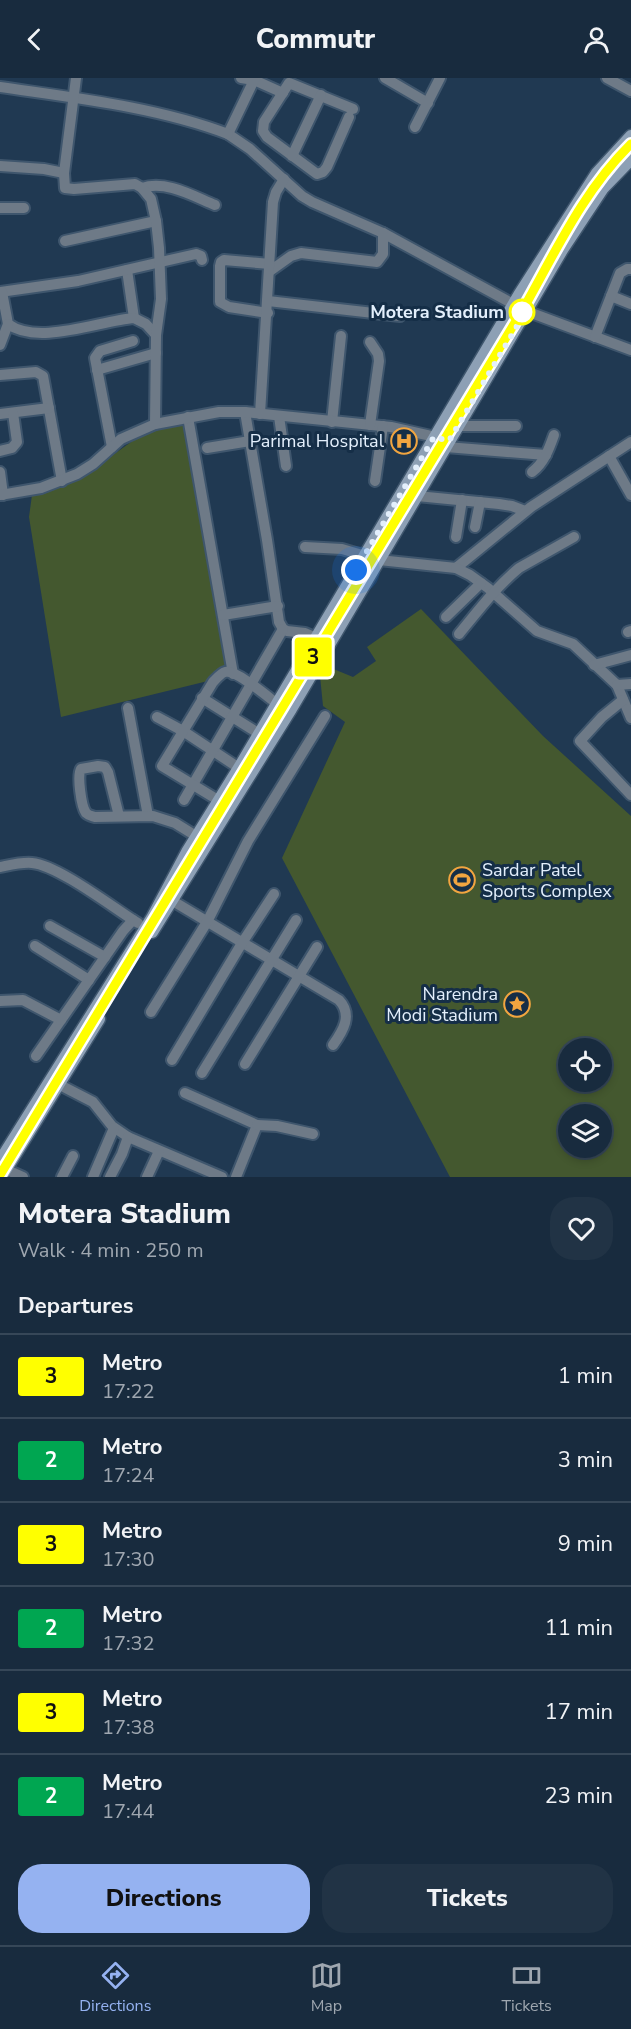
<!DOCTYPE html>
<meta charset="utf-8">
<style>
:root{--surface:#182b3e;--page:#213345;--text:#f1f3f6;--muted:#9fa7b0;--line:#364758;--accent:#95b2f1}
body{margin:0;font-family:"Nunito Sans",sans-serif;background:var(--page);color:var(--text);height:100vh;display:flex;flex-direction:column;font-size:22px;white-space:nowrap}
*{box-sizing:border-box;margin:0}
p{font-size:20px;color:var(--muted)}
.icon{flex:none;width:33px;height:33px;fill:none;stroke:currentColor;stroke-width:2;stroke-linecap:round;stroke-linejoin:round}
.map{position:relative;height:1099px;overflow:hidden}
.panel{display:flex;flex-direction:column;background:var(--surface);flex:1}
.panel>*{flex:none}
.badge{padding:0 12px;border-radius:4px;font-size:21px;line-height:39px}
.fabs{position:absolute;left:558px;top:960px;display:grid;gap:12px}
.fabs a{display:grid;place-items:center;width:54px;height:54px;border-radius:50%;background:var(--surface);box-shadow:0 3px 9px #0003,0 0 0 2px var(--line);font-size:30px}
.you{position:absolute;width:30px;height:30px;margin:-15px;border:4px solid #fff;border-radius:50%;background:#1a73e8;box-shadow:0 0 0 9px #1a73e833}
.map>.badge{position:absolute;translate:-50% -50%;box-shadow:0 0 0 3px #fff}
h2{padding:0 18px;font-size:22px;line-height:54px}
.round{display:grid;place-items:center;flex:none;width:63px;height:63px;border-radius:24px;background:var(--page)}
.headline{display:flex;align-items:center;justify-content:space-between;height:102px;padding:0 18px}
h1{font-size:28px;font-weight:800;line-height:45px}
.cta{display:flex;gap:12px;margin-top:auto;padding:12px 18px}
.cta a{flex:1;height:69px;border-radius:24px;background:var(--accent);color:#111;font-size:24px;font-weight:800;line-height:69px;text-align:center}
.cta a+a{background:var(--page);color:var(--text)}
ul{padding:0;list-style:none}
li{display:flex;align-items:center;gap:18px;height:84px;padding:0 18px;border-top:2px solid var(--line)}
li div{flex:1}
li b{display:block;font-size:22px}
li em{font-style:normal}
li .badge{min-width:66px;font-weight:700;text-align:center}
header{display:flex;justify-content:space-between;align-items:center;height:78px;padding:0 18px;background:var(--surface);font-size:27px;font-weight:800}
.tabs{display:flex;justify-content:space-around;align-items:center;height:84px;border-top:2px solid var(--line);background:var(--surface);font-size:16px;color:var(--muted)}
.tabs a{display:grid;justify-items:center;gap:3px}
.tabs .current{color:var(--accent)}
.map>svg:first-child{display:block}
</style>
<header><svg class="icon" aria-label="back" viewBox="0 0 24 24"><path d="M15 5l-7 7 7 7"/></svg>Commutr<svg class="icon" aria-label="person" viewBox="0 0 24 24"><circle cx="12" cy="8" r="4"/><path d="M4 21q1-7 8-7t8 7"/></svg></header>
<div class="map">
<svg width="631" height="1099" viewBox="0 0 631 1099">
<rect width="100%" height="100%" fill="#203952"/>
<g fill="#44582f" fill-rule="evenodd">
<polygon points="188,345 235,590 212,602 61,639 29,439 32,417 78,402 145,354"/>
<path d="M421,531L543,658L631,738V1099H450L282,780L345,644L323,628L320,598L323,593L331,590L353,599L376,583L367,569ZM602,970V1004H568V970ZM602,1036V1070H568V1036Z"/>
</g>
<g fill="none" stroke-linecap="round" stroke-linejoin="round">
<g stroke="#3f566d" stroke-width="14">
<g id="street">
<polyline points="241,0 254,2 283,15"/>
<polyline points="255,0 228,56 250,71 302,118 312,124 383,155 526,233 631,272"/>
<polyline points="385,0 428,25"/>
<polyline points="607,0 631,13"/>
<path d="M0,9C75,20 157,29 228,56"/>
<polyline points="349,39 327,89 323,94 317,96 267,59 263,53 264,44 289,5 353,31"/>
<polyline points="415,49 440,0"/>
<polyline points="292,78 321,17"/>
<polyline points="0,88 44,91 64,95"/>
<path d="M142,110C166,102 193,118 215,127"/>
<polyline points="0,130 24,130"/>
<polyline points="65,163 156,143"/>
<polyline points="127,192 134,240"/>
<polyline points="270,193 291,178 301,175 377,184 383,176 383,155"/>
<polyline points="0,214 78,203 196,176 201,178 202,182"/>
<path d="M2,214L8,246C38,268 99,243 134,240L146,246L156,257"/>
<polyline points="611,218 631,226"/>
<polyline points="268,223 400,238"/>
<polyline points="268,235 229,229 220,224 220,188 221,184 224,182 270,186"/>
<polyline points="595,259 620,195 627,191 631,191"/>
<polyline points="0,267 8,246"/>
<polyline points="97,292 156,275"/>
<polyline points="0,297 36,294 43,298 62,403"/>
<polyline points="245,334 267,462 279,544 283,551 287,553 305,555 330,566"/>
<polyline points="0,336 49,330"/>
<polyline points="260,336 273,124 276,114 284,101"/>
<polyline points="279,338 286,388"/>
<polyline points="188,339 233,596"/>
<polyline points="332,344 341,258"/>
<polyline points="155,346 219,334 245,334 391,349 440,360"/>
<polyline points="370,347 379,283 378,276 370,264"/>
<polyline points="458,348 516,348"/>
<polyline points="112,369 95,280 100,273 133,263"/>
<polyline points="446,369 546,377"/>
<polyline points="207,370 250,363"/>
<polyline points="0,373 12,370 17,364 13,335"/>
<polyline points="609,378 631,417"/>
<polyline points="0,394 3,417"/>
<path d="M532,394C544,385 549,371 554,357"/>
<polyline points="375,403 383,348"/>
<polyline points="0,417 41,410 77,396 93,386 121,361 155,346 156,257 161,221 159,170 156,143 151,121 142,110 135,106 74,111 65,110 64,95 76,0"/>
<polyline points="417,418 499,426 512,428 525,433"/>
<polyline points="475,449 480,424"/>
<polyline points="456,459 462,422"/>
<polyline points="305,469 342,471 379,482 456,490 531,429 631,364"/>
<polyline points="456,490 470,497 488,510 537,553 573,566 617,607 631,640"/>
<polyline points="223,537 278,528"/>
<polyline points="446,539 481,505"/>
<polyline points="628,554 631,553"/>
<path d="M459,556C478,533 496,509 519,490L574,459"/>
<polyline points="594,587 631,577"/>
<polyline points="617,607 631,606"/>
<polyline points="202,620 258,655"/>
<polyline points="623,622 602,639 580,663 631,717"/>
<polyline points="128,630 148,738"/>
<polyline points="157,639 183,653 239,690"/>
<polyline points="184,722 283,551"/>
<path d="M218,722L162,688L213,604C216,601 221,595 225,594C235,591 267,618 276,625"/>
<path d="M119,738L108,694L105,689L98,688L81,691C77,697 81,728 86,735C89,738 92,738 95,739L153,738L175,745L196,758"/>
<path d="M0,789C10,787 22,784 32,785C57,787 111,828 133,842"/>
<path d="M166,819L339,922C353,937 343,953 333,967"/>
<polyline points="50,848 105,879"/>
<polyline points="35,868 89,902"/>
<polyline points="0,923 23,922 61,942 36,978"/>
<polyline points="151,934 207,844 248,763 325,638"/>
<polyline points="61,942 123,853 133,842 138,845"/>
<polyline points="172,982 242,865 274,816"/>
<polyline points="245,986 317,869"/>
<polyline points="202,995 296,842"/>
<polyline points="58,1006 93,1024 112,1048 128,1059 222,1099"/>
<polyline points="185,1015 257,1047 236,1099"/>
<polyline points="257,1047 277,1048 313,1056"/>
<polyline points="5,1091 23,1099"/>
<polyline points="62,1099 73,1078"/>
<polyline points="93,1099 114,1050"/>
<polyline points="110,1099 122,1076 128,1059"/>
<polyline points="147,1099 159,1073"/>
</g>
</g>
<g stroke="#3f566d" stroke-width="15">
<g id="secondary">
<polyline points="152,854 291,631 562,172 603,110 631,81"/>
<polyline points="0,1083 152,840 187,774 239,690 519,217 597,95 631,58"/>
<polyline points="1,1099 99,941"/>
</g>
</g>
<use href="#street" stroke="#6e7a87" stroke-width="10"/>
<use href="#secondary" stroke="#8da0b5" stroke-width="12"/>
<path stroke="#7d90a3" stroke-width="2" d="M0,1097L522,233C555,175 583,112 631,65"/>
</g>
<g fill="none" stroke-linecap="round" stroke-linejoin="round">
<g stroke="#fff" stroke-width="14">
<path id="line" d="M0,1097L522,233C555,175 583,113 631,66"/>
</g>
<use href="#line" stroke="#ff0" stroke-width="9"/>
<polyline stroke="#e3effc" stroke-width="6" stroke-dasharray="0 10.8" points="356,492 434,359 449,363 526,233 522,234"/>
</g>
<defs>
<g id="hospital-ring" transform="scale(1.35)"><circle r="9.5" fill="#152e47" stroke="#f1a540" stroke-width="1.5"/><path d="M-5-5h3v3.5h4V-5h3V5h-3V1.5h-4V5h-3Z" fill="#f1a540"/></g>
<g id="stadium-ring" transform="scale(1.35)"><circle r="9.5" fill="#152e47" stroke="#f1a540" stroke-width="1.5"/><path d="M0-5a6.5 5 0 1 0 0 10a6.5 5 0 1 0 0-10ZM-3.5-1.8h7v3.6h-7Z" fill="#f1a540"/></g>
<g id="sight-ring" transform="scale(1.35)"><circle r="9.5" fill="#152e47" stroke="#f1a540" stroke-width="1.5"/><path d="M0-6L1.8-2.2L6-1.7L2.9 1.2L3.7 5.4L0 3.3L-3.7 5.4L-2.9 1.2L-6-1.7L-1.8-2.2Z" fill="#f1a540"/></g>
</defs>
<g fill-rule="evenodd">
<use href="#hospital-ring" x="404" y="363"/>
<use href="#stadium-ring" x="462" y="802"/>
<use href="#sight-ring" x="517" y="926"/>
</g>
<circle fill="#fff" stroke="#ff0" stroke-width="3" cx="522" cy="234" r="12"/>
<g text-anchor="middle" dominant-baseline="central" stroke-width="6" stroke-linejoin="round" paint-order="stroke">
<g font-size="18" font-weight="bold" fill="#e3effc" stroke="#152e47" text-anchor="end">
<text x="504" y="234">Motera Stadium</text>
</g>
<g font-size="18" fill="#e3effc" stroke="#152e47" text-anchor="end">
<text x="384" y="363">Parimal Hospital</text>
<text x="482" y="792" text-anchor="start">Sardar Patel<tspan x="482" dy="21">Sports Complex</tspan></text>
<text x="498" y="916">Narendra<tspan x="498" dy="21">Modi Stadium</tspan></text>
</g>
</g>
</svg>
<div class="fabs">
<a><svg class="icon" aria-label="locate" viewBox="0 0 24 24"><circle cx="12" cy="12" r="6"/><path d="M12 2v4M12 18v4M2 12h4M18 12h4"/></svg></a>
<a><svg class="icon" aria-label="layers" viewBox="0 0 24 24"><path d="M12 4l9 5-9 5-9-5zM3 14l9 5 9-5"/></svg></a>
</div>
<div class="you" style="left:356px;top:492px"></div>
<b class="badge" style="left:313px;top:579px;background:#ff0;color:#111">3</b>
</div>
<section class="panel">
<div class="headline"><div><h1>Motera Stadium</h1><p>Walk · 4 min · 250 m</p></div><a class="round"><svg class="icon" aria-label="heart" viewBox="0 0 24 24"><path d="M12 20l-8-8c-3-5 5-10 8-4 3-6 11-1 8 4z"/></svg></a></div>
<h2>Departures</h2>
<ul>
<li><span class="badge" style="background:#ff0;color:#111">3</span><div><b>Metro</b><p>17:22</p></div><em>1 min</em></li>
<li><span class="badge" style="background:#00a651;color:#fff">2</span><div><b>Metro</b><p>17:24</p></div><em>3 min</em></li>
<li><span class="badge" style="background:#ff0;color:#111">3</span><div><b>Metro</b><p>17:30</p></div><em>9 min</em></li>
<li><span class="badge" style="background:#00a651;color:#fff">2</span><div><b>Metro</b><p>17:32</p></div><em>11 min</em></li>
<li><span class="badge" style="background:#ff0;color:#111">3</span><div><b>Metro</b><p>17:38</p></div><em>17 min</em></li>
<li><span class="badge" style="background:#00a651;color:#fff">2</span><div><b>Metro</b><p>17:44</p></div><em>23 min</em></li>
</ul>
<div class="cta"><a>Directions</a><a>Tickets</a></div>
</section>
<nav class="tabs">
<a class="current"><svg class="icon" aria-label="directions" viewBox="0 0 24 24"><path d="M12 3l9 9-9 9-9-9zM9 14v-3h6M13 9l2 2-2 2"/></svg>Directions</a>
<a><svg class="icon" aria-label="map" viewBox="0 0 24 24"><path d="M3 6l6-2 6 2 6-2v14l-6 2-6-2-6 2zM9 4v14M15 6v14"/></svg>Map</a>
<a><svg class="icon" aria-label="tickets" viewBox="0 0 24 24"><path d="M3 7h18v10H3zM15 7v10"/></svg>Tickets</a>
</nav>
